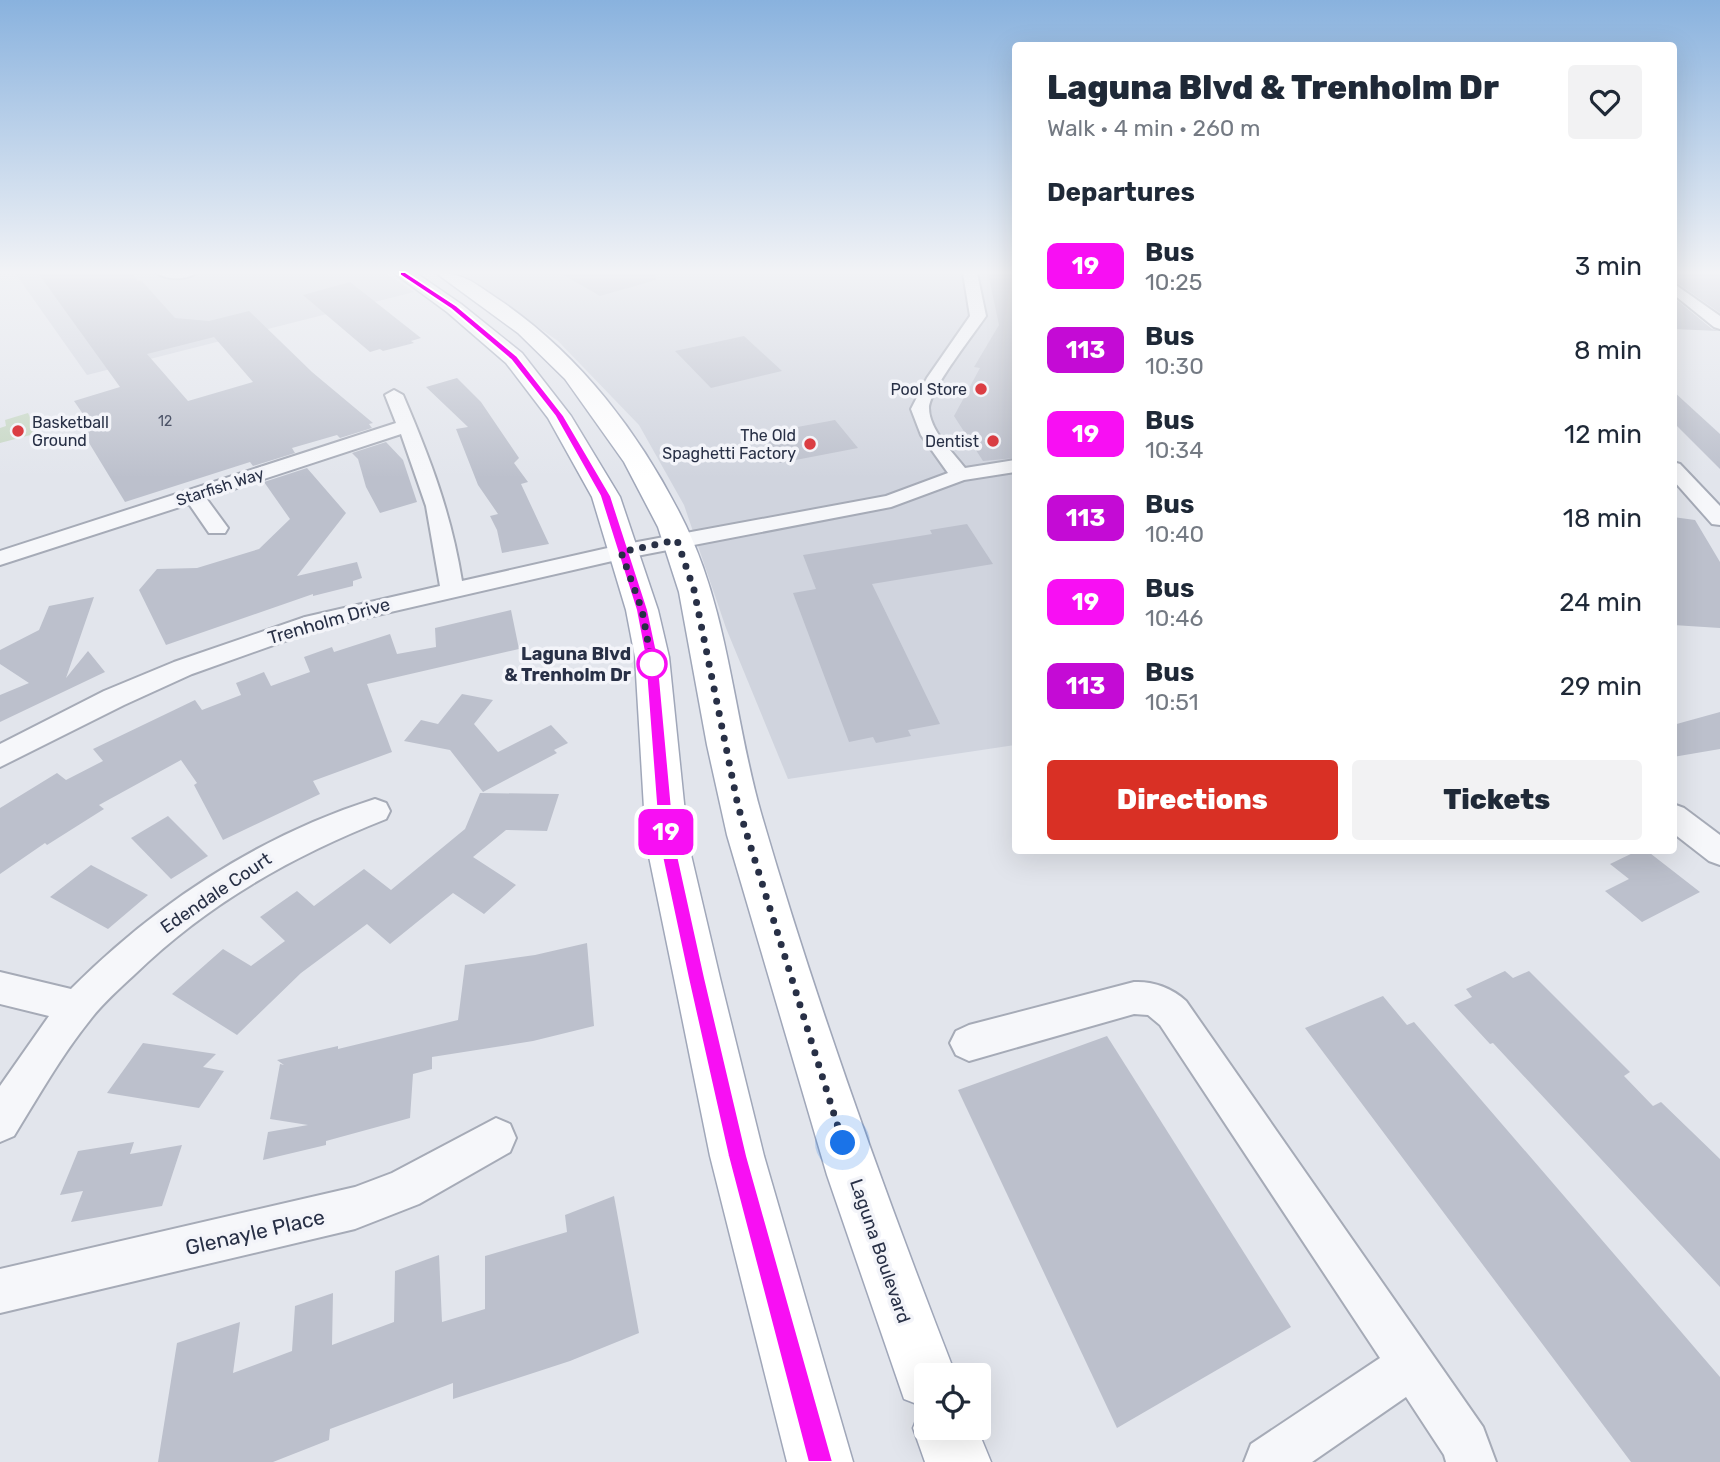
<!DOCTYPE html>
<meta charset="utf-8">
<style>
:root{--surface:#fff;--page:#f2f2f3;--text:#1f2937;--muted:#747a83;--accent:#d93025}
body{margin:0;font-family:Rubik,sans-serif;background:var(--page);color:var(--text);height:100vh;display:flex;flex-direction:column;font-size:26px;white-space:nowrap}
*{box-sizing:border-box;margin:0}
p{font-size:23px;color:var(--muted)}
.icon{flex:none;width:38px;height:38px;fill:none;stroke:currentColor;stroke-width:2;stroke-linecap:round;stroke-linejoin:round}
.map{position:relative;flex:1;overflow:hidden}
.side{position:absolute;left:1012px;top:42px;width:665px;height:812px;display:flex;flex-direction:column;background:var(--surface);border-radius:7px;box-shadow:0 7px 28px #0002}
.side>*{flex:none}
.badge{padding:0 14px;border-radius:10px;font-size:24px;line-height:46px}
.controls{position:absolute;left:914px;top:1363px;display:grid;gap:14px}
.controls a{display:grid;place-items:center;width:77px;height:77px;border-radius:7px;background:var(--surface);box-shadow:0 7px 28px #0002;font-size:35px}
.you{position:absolute;width:35px;height:35px;margin:-18px;border:5px solid #fff;border-radius:50%;background:#1a73e8;box-shadow:0 0 0 10px #1a73e833}
.map>.badge{position:absolute;translate:-50% -50%;box-shadow:0 0 0 4px #fff}
h2{padding:0 35px;font-size:26px;line-height:63px}
.round{display:grid;place-items:center;flex:none;width:74px;height:74px;border-radius:7px;background:var(--page)}
.summary{display:flex;align-items:center;justify-content:space-between;height:119px;padding:0 35px}
h1{font-size:33px;font-weight:800;line-height:52px}
.button{display:flex;gap:14px;margin-top:auto;padding:14px 35px}
.button a{flex:1;height:80px;border-radius:7px;background:var(--accent);color:#fff;font-size:28px;font-weight:800;line-height:80px;text-align:center}
.button a+a{background:var(--page);color:var(--text)}
ul{padding:0;list-style:none}
li{display:flex;align-items:center;gap:21px;height:84px;padding:0 35px}
li div{flex:1}
li b{display:block;font-size:26px}
li em{font-style:normal}
li .badge{min-width:77px;font-weight:700;text-align:center}
.map>svg:first-child{display:block}
</style>
<div class="map">
<svg width="1720" height="1462" viewBox="0 0 1720 1462">
<rect width="100%" height="100%" fill="#e2e5ec"/>
<g fill="#d0d4de">
<polygon points="15,273 386,273 414,292 87,375"/>
<polygon points="460,273 1015,273 1015,745 788,779 726,628 684,505 639,425 558,341"/>
</g>
<polygon fill="#c6d7c3" points="28,413 38,433 0,443 0,428 6,426 5,420"/>
<g fill="#bcc0cc" fill-rule="evenodd">
<path d="M38,273H132L138,281L141,280L175,318L209,321L249,311L312,372L373,423L369,424L372,428L340,438L337,435L292,448L295,453L253,466L250,462L125,502L83,433L94,430L74,401L120,387ZM214,337L253,382L188,401L147,354Z"/>
<polygon points="560,273 655,273 656,280 600,296"/>
<polygon points="988,273 1015,273 1015,458 983,461 954,416 980,368 974,367 999,325"/>
<polygon points="1673,273 1720,273 1720,313 1673,280"/>
<polygon points="350,282 421,338 411,341 414,343 383,351 380,349 370,352 303,295"/>
<polygon points="1673,297 1712,329 1719,331 1673,329"/>
<polygon points="744,336 782,371 711,388 675,351"/>
<polygon points="457,378 481,402 519,458 514,463 528,482 521,484 549,544 502,553 497,530 490,516 498,514 478,485 456,429 468,427 426,387"/>
<polygon points="1673,391 1720,434 1720,469 1673,422"/>
<polygon points="835,420 858,448 780,463 762,439 768,438 765,433"/>
<polygon points="386,442 403,460 417,502 380,513 366,487 358,459 352,453"/>
<polygon points="307,468 346,513 297,576 357,562 362,578 353,581 353,586 313,596 313,594 166,645 139,590 157,569 197,568 259,549 290,519 264,482"/>
<polygon points="1673,517 1695,520 1720,562 1720,628 1673,625"/>
<polygon points="967,524 993,564 872,584 940,724 908,730 911,736 876,743 873,737 849,742 793,593 816,589 803,555 932,534 930,530"/>
<polygon points="94,597 66,678 88,651 105,672 0,722 0,695 29,683 0,664 0,650 39,630 49,606"/>
<polygon points="511,610 519,649 367,684 392,752 313,781 320,794 223,840 194,785 197,783 181,760 99,805 104,809 47,845 45,843 0,874 0,808 57,773 66,780 103,761 93,749 195,700 202,710 241,695 236,683 264,672 271,686 310,672 304,657 332,647 334,652 390,634 397,654 436,647 435,628"/>
<polygon points="462,694 493,700 474,724 498,752 551,725 568,743 554,750 557,753 483,792 450,750 404,741 421,720 438,724"/>
<polygon points="1720,712 1720,749 1673,757 1673,725"/>
<polygon points="480,793 559,794 547,831 506,830 473,857 516,885 484,914 453,893 390,944 367,924 301,973 237,1035 172,994 223,949 251,966 285,941 260,917 297,891 314,906 364,869 391,890 465,829"/>
<polygon points="168,816 208,856 171,879 131,838"/>
<polygon points="1639,850 1646,850 1700,892 1642,922 1605,891 1629,879 1610,864"/>
<polygon points="91,865 148,895 108,929 50,897"/>
<polygon points="587,943 594,1026 533,1041 432,1057 432,1069 413,1074 410,1118 326,1141 326,1145 263,1160 268,1132 308,1125 270,1119 280,1064 284,1065 277,1060 338,1046 338,1049 458,1020 465,965 535,955"/>
<polygon points="1505,971 1513,978 1529,971 1630,1072 1624,1076 1653,1106 1661,1102 1720,1159 1720,1287 1493,1043 1490,1044 1454,1005 1472,997 1466,989"/>
<polygon points="1383,996 1407,1025 1414,1022 1720,1377 1720,1462 1631,1462 1305,1028"/>
<polygon points="1107,1036 1291,1327 1117,1428 958,1090"/>
<polygon points="143,1043 216,1054 203,1067 224,1071 199,1108 107,1093"/>
<polygon points="134,1142 130,1154 182,1145 162,1206 71,1222 83,1191 60,1195 78,1151"/>
<polygon points="614,1196 639,1333 570,1361 453,1399 453,1383 330,1429 329,1440 273,1462 158,1462 177,1343 240,1322 233,1373 292,1351 295,1306 333,1293 332,1345 394,1322 395,1271 439,1255 442,1322 485,1309 485,1256 567,1232 565,1215"/>
</g>
<g fill="none" stroke-linecap="round" stroke-linejoin="round">
<g stroke="#a6abb7" stroke-width="4">
<g id="minor">
<path d="M157,273H196C187,280 166,280 157,273Z"/>
<path d="M963,273H977L986,316C974,334 930,389 929,408C929,430 953,452 965,468L1015,460V472L964,480L891,507L621,559L321,628L192,674L124,705L0,767V744L104,691L174,662L305,617L440,586L426,506L401,434L206,498L228,528L225,533H209L189,504L0,565V551L396,423L385,395L394,390L403,395C430,458 451,513 462,581L621,545L886,496L948,473L921,435L911,409L927,378L970,316Z"/>
<polygon points="1673,283 1720,316 1720,329 1714,327 1673,294"/>
<polygon points="1673,462 1680,464 1720,506 1720,525 1712,524 1673,480"/>
<path d="M375,799L386,803L390,811L386,819C292,856 207,904 134,975C119,989 102,1004 90,1020C61,1056 38,1097 14,1136L0,1142V1086L49,1016L0,1004V972L71,989C157,903 259,836 375,799Z"/>
<polygon points="1673,804 1684,808 1720,835 1720,865 1709,861 1673,833"/>
<path d="M1134,982C1153,981 1172,988 1186,1001L1483,1427L1496,1462H1446L1444,1455L1406,1397L1312,1462H1244L1251,1444L1380,1358L1160,1025L1148,1015L1134,1014L969,1061L956,1055L950,1043L956,1031L969,1025Z"/>
<polygon points="496,1118 510,1124 516,1138 510,1152 419,1204 355,1229 0,1313 0,1269 355,1187 392,1173"/>
</g>
</g>
<g stroke="#a0a7b9" stroke-width="3">
<g id="major">
<polygon points="394,273 416,273 461,304 522,353 571,416 620,497 658,610 669,657 688,842 720,978 764,1156 853,1462 787,1462 710,1156 674,978 646,842 635,657 626,610 592,497 548,418 506,363 447,312"/>
<path d="M436,273C465,273 474,283 498,299C580,354 643,437 686,526C729,615 734,719 761,813C816,1003 884,1191 956,1376H926V1428H977L991,1462H925L913,1428L922,1406L904,1399L827,1175L727,835L707,745L679,592L658,527L624,462L565,379L518,333Z"/>
</g>
</g>
<use href="#minor" fill="#f6f7fa" fill-rule="evenodd"/>
<use href="#major" fill="#fff" fill-rule="evenodd"/>
</g>
<linearGradient id="sky" x2="0" y2="1"><stop stop-color="#89b2de"/><stop offset="0.57" stop-color="#f2f3f6"/><stop offset="1" stop-color="#f2f3f6" stop-opacity="0"/></linearGradient>
<rect width="1720" height="478" fill="url(#sky)"/>
<polygon fill="#f80ff3" stroke="#fff" stroke-width="2" points="400,272 405,272 457,306 517,356 564,416 611,496 648,610 658,657 675,842 705,978 747,1156 833,1462 808,1462 728,1156 688,978 659,842 645,657 636,610 600,496 555,416 511,360 451,309 400,275"/>
<g fill="none" stroke-linecap="round" stroke-linejoin="round">
<polyline stroke="#283046" stroke-width="7" stroke-dasharray="0 12.6" points="652,664 642,610 621,552 677,540 694,590 738,806 843,1143"/>
</g>
<g fill="#db3d43" stroke="#f3f4f9" stroke-width="2.5">
<circle cx="981" cy="389" r="7"/>
<circle cx="18" cy="431" r="7"/>
<circle cx="993" cy="441" r="7"/>
<circle cx="810" cy="444" r="7"/>
</g>
<circle fill="#fff" stroke="#f80ff3" stroke-width="3.5" cx="652" cy="664" r="14"/>
<g text-anchor="middle" dominant-baseline="central" stroke-width="7" stroke-linejoin="round" paint-order="stroke">
<g font-size="14" fill="#4d5468">
<text x="165" y="421">12</text>
</g>
<g font-size="16" fill="#283046" stroke="#f3f4f9" text-anchor="end">
<text x="967" y="389">Pool Store</text>
<text x="32" y="422" text-anchor="start">Basketball<tspan x="32" dy="18">Ground</tspan></text>
<text x="796" y="435">The Old<tspan x="796" dy="18">Spaghetti Factory</tspan></text>
<text x="979" y="441">Dentist</text>
</g>
<g font-size="16" fill="#283046" stroke="#f3f4f9">
<text transform="translate(220 487) rotate(-18)">Starfish Way</text>
</g>
<g font-size="18" fill="#283046" stroke="#f3f4f9">
<text transform="translate(329 621) rotate(-16)">Trenholm Drive</text>
<text transform="translate(216 893) rotate(-34)">Edendale Court</text>
<text transform="translate(880 1251) rotate(71)">Laguna Boulevard</text>
</g>
<g font-size="18" font-weight="bold" fill="#283046" stroke="#f3f4f9" text-anchor="end">
<text x="631" y="654">Laguna Blvd<tspan x="631" dy="21">&amp; Trenholm Dr</tspan></text>
</g>
<g font-size="21" fill="#283046" stroke="#f3f4f9">
<text transform="translate(255 1232) rotate(-13)">Glenayle Place</text>
</g>
</g>
</svg>
<div class="controls">
<a><svg class="icon" aria-label="locate" viewBox="0 0 24 24"><circle cx="12" cy="12" r="6"/><path d="M12 2v4M12 18v4M2 12h4M18 12h4"/></svg></a>
</div>
<div class="you" style="left:843px;top:1143px"></div>
<b class="badge" style="left:666px;top:832px;background:#f80ff3;color:#fff">19</b>
<section class="side">
<div class="summary"><div><h1>Laguna Blvd &amp; Trenholm Dr</h1><p>Walk · 4 min · 260 m</p></div><a class="round"><svg class="icon" aria-label="heart" viewBox="0 0 24 24"><path d="M12 20l-8-8c-3-5 5-10 8-4 3-6 11-1 8 4z"/></svg></a></div>
<h2>Departures</h2>
<ul>
<li><span class="badge" style="background:#f80ff3;color:#fff">19</span><div><b>Bus</b><p>10:25</p></div><em>3 min</em></li>
<li><span class="badge" style="background:#c40bd5;color:#fff">113</span><div><b>Bus</b><p>10:30</p></div><em>8 min</em></li>
<li><span class="badge" style="background:#f80ff3;color:#fff">19</span><div><b>Bus</b><p>10:34</p></div><em>12 min</em></li>
<li><span class="badge" style="background:#c40bd5;color:#fff">113</span><div><b>Bus</b><p>10:40</p></div><em>18 min</em></li>
<li><span class="badge" style="background:#f80ff3;color:#fff">19</span><div><b>Bus</b><p>10:46</p></div><em>24 min</em></li>
<li><span class="badge" style="background:#c40bd5;color:#fff">113</span><div><b>Bus</b><p>10:51</p></div><em>29 min</em></li>
</ul>
<div class="button"><a>Directions</a><a>Tickets</a></div>
</section>
</div>
